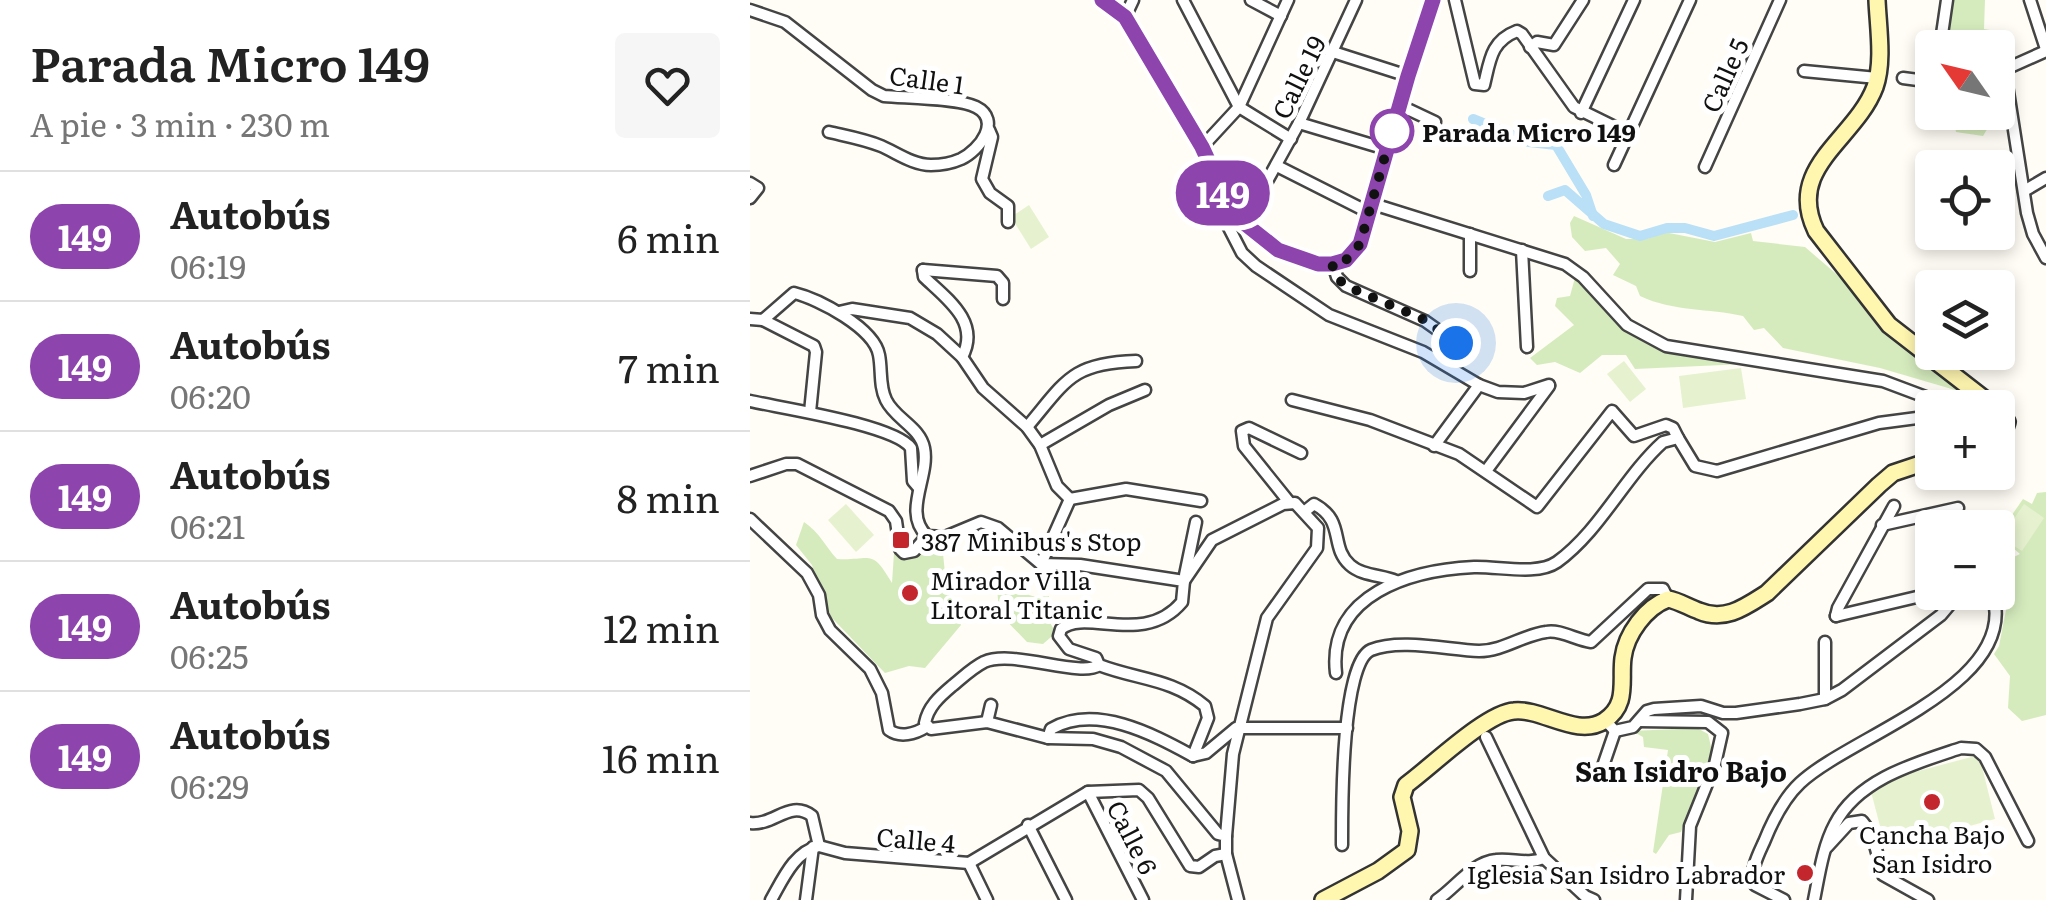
<!DOCTYPE html>
<html lang="es">
<meta charset="utf-8">
<style>
:root{--surface:#fff;--page:#f6f6f6;--text:#222;--muted:#767676;--line:#e0e0e0}
body{margin:0;font-family:Literata,serif;background:var(--page);color:var(--text);height:100vh;display:flex;flex-direction:column;font-size:38px;white-space:nowrap}
*{box-sizing:border-box;margin:0}
p{font-size:32px;color:var(--muted)}
.icon{flex:none;width:55px;height:55px;fill:none;stroke:currentColor;stroke-width:2;stroke-linecap:round;stroke-linejoin:round}
.map{position:relative;flex:1;overflow:hidden}
.panel{display:flex;flex-direction:column;background:var(--surface);width:750px}
.panel>*{flex:none}
.badge{padding:0 20px;border-radius:32px;font-size:35px;line-height:65px}
.needle{width:65px;rotate:304deg}
.buttons{position:absolute;left:1165px;top:30px;display:grid;gap:20px}
.buttons a{display:grid;place-items:center;width:100px;height:100px;border-radius:10px;background:var(--surface);box-shadow:0 5px 15px #0003;font-size:50px}
.you{position:absolute;width:50px;height:50px;margin:-25px;border:8px solid #fff;border-radius:50%;background:#1a73e8;box-shadow:0 0 0 15px #1a73e833}
.map>.badge{position:absolute;translate:-50% -50%;box-shadow:0 0 0 5px #fff}
.round{display:grid;place-items:center;flex:none;width:105px;height:105px;border-radius:10px;background:var(--page)}
.headline{display:flex;align-items:center;justify-content:space-between;height:170px;padding:0 30px}
h1{font-size:48px;font-weight:600;line-height:75px}
ul{padding:0;list-style:none}
li{display:flex;align-items:center;gap:30px;height:130px;padding:0 30px;border-top:2px solid var(--line)}
li div{flex:1}
li b{display:block;font-size:38px}
li em{font-style:normal}
li .badge{min-width:110px;font-weight:700;text-align:center}
main{display:flex;flex:1;min-height:0}
.map>svg:first-child{display:block}
</style>
<main>
<section class="panel">
<div class="headline"><div><h1>Parada Micro 149</h1><p>A pie · 3 min · 230 m</p></div><a class="round"><svg class="icon" aria-label="heart" viewBox="0 0 24 24"><path d="M12 20l-8-8c-3-5 5-10 8-4 3-6 11-1 8 4z"/></svg></a></div>
<ul>
<li><span class="badge" style="background:#8e44ad;color:#fff">149</span><div><b>Autobús</b><p>06:19</p></div><em>6 min</em></li>
<li><span class="badge" style="background:#8e44ad;color:#fff">149</span><div><b>Autobús</b><p>06:20</p></div><em>7 min</em></li>
<li><span class="badge" style="background:#8e44ad;color:#fff">149</span><div><b>Autobús</b><p>06:21</p></div><em>8 min</em></li>
<li><span class="badge" style="background:#8e44ad;color:#fff">149</span><div><b>Autobús</b><p>06:25</p></div><em>12 min</em></li>
<li><span class="badge" style="background:#8e44ad;color:#fff">149</span><div><b>Autobús</b><p>06:29</p></div><em>16 min</em></li>
</ul>
</section>
<div class="map">
<svg width="1296" height="900" viewBox="0 0 1296 900">
<rect width="100%" height="100%" fill="#fffdf5"/>
<g fill="#d5ebbd">
<polygon points="1190,0 1235,0 1234,29 1240,30 1243,47 1182,48 1182,98 1172,76 1179,67"/>
<polygon points="1203,113 1236,115 1239,126 1233,136 1206,132"/>
<path d="M824,216L876,239H897L914,232L965,242L1001,233L1003,241L1055,247L1091,278L1130,330L1229,397L1130,368L1033,348L1014,328L1004,330L993,316C958,308 924,312 890,296L886,286L863,275L870,264L856,248L835,251L822,237L820,223Z"/>
<polygon points="826,274 853,303 902,339 1016,363 885,369 876,355 852,355 830,373 805,362 787,365 780,358 824,325 805,306 807,298 820,296"/>
<polygon points="1296,492 1296,715 1272,721 1258,708 1260,676 1244,654 1249,646 1256,610 1248,584 1255,561 1270,554 1248,535 1273,499 1282,504 1287,493"/>
<path d="M54,522C70,533 75,546 87,559C121,561 121,547 142,583L144,553L171,552L180,545L179,539L191,534L196,583L211,625L175,668L159,666L135,673L81,617L62,565L46,545Z"/>
<polygon points="247,586 286,597 299,596 297,617 308,637 301,637 293,644 277,642 249,613"/>
<polygon points="947,728 958,734 962,751 931,832 919,835 906,854 903,852 918,750 894,747 893,737 882,731"/>
</g>
<g fill="#e6f2cf">
<polygon points="279,205 299,237 281,249 261,217"/>
<polygon points="874,361 896,389 880,402 857,374"/>
<polygon points="991,368 996,399 933,408 929,376"/>
<polygon points="96,504 124,535 106,552 78,520"/>
<polygon points="1274,504 1294,518 1272,551 1251,538"/>
<polygon points="1229,755 1245,819 1136,849 1119,784"/>
</g>
<g fill="none" stroke-linecap="round" stroke-linejoin="round">
<g stroke="#b9e0f7" stroke-width="10">
<polyline points="723,119 779,142 806,145 836,195 843,216"/>
<polyline points="798,196 815,190 854,224 890,236 917,228 935,228 964,236 1043,215"/>
</g>
<g stroke="#444" stroke-width="15">
<g id="street">
<polyline points="352,0 375,17 452,147 480,208 494,223 528,250 568,264 583,264 596,260 610,243 658,76 683,0"/>
<polyline points="433,0 489,107 541,139"/>
<polyline points="501,0 531,16"/>
<path d="M705,0L725,84L734,85C740,60 741,41 767,31L772,34L824,107L879,134"/>
<polyline points="1280,0 1296,49"/>
<path d="M0,10L35,22L122,90L134,96C155,98 209,98 226,107C252,120 230,150 211,159C202,163 190,165 181,165C163,165 147,153 131,146C114,139 96,136 79,132"/>
<polyline points="375,17 383,0"/>
<polyline points="780,47 787,42 804,45 833,0"/>
<polyline points="1190,48 1197,0"/>
<polyline points="1296,51 1258,68 1256,79 1277,213 1283,234 1296,258"/>
<polyline points="583,52 658,76"/>
<polyline points="1054,71 1127,78"/>
<polyline points="1153,78 1168,80 1182,77"/>
<polyline points="649,105 685,122 683,132 700,137"/>
<polyline points="831,113 884,0"/>
<polyline points="549,123 636,149"/>
<polyline points="239,130 242,137 232,179 240,193 258,206 258,222"/>
<polyline points="452,147 489,107 538,0"/>
<polyline points="864,165 940,0"/>
<polyline points="527,166 620,213"/>
<polyline points="955,167 1030,0"/>
<polyline points="0,183 8,188 0,198"/>
<polyline points="1274,191 1296,178"/>
<polyline points="623,204 815,264 833,277 877,325 916,346 1133,381 1205,408"/>
<polyline points="480,208 475,220 492,253 506,266 579,315 673,352 729,385 748,392 774,393 799,385"/>
<polyline points="494,223 549,123 606,0"/>
<polyline points="720,234 720,271"/>
<polyline points="772,250 777,347"/>
<polyline points="583,264 587,277 596,286 675,321 706,343"/>
<path d="M173,270L174,277C196,298 231,322 212,357"/>
<polyline points="173,270 247,276 253,283 253,299"/>
<polyline points="89,312 102,309 160,318 187,334 212,357 233,388 277,427 290,445 307,486 320,499 376,489 451,501"/>
<path d="M0,319L13,320L44,293C69,299 124,328 129,355C132,370 129,386 136,400C145,419 170,427 174,448C180,477 152,512 177,536L195,537L231,522L248,528L291,564L330,565L434,581L432,602C394,647 336,608 311,629L309,636L319,649L346,658L349,665C388,680 421,678 455,706L458,718L443,756"/>
<polyline points="13,320 64,346 66,352 60,412"/>
<polyline points="542,400 620,420 709,454 787,507 862,411 884,436 916,425 923,428 928,438"/>
<path d="M0,401C31,408 145,425 161,448L163,481L169,488"/>
<path d="M277,427C316,381 321,363 386,361"/>
<polyline points="290,445 359,405 395,390"/>
<polyline points="684,446 729,385"/>
<polyline points="736,471 799,386"/>
<polyline points="0,476 36,464 47,464 139,511 146,521 150,549 154,553 164,551 177,536"/>
<polyline points="539,502 494,446 492,431 499,428 551,453"/>
<path d="M554,512L564,504C596,521 579,546 600,565C612,576 633,575 646,581"/>
<path d="M0,519L57,573L69,595L72,615L80,630L120,669L132,693L139,730C150,738 165,734 176,727"/>
<polyline points="1132,525 1208,508"/>
<polyline points="291,564 320,499"/>
<polyline points="435,575 446,522"/>
<polyline points="434,581 462,540 533,504 545,503 568,528 567,548 517,618 483,754 476,836"/>
<polyline points="1086,616 1088,608 1144,506"/>
<polyline points="1086,616 1188,592"/>
<polyline points="1075,642 1075,699"/>
<path d="M349,665C330,678 263,649 234,662C222,668 212,678 202,686C189,697 178,707 175,723L181,729L237,722L298,738L343,739L371,747L416,771L468,834L476,836V854L488,900"/>
<path d="M586,673C577,594 661,570 724,567C748,566 787,576 807,562C850,531 875,476 913,442L928,438L945,466L967,471L1129,423L1182,416"/>
<polyline points="855,720 865,731 883,727 897,711 904,709 951,706 973,713 986,713 1050,704 1075,699 1092,690 1191,615 1202,602 1204,592"/>
<polyline points="889,721 958,722 972,733 965,764 940,826 936,900"/>
<polyline points="237,722 241,705"/>
<polyline points="736,737 794,858 835,896 844,900"/>
<path d="M298,738L301,729C346,703 404,735 443,756"/>
<polyline points="443,756 456,753 486,728 597,728"/>
<polyline points="853,766 865,731"/>
<polyline points="338,792 393,900"/>
<path d="M0,823C24,826 40,799 62,816L69,846"/>
<polyline points="278,825 316,900"/>
<path d="M592,845C592,811 591,663 621,650C650,638 699,650 729,651C753,651 773,635 796,632C810,629 826,640 841,642L898,589H913L918,599"/>
<polyline points="69,846 95,853 219,863"/>
<polyline points="1077,847 1099,823 1112,821 1122,834 1133,875 1178,900"/>
<polyline points="219,863 338,792 389,790 398,798 440,866 449,867 465,856 476,854"/>
<polyline points="219,863 237,900"/>
<path d="M21,900C33,879 44,852 69,846"/>
<polyline points="56,900 63,847"/>
<path d="M687,900C705,888 723,862 746,860C763,858 777,865 794,858"/>
<path d="M1034,900L1005,885C999,872 1008,855 1014,842C1022,822 1034,798 1050,783C1101,735 1273,684 1242,592"/>
<path d="M1064,900C1069,875 1073,846 1085,824C1108,779 1166,763 1211,748L1226,749L1235,757L1278,841"/>
</g>
</g>
<g stroke="#333" stroke-width="20">
<g id="secondary">
<path d="M1127,0C1128,26 1134,62 1125,87C1105,140 1035,167 1066,231L1139,325L1246,408"/>
<polyline points="1248,409 1257,422 1253,434 1248,438"/>
<path d="M573,900L628,871L657,850L660,831L652,797L656,785C681,767 736,713 764,711C792,708 827,738 854,721C879,705 870,681 873,658C876,634 896,607 918,599C929,601 938,607 949,611C975,622 995,607 1017,593L1129,485L1143,473L1182,460"/>
</g>
</g>
<use href="#street" stroke="#fff" stroke-width="10"/>
<use href="#secondary" stroke="#fff6b0" stroke-width="15"/>
</g>
<g fill="none" stroke-linecap="round" stroke-linejoin="round">
<g stroke="#fff" stroke-width="22">
<polyline id="line" points="352,0 375,17 452,147 480,208 494,223 528,250 568,264 582,264 596,260 610,244 658,76 683,0"/>
</g>
<use href="#line" stroke="#8e44ad" stroke-width="15"/>
<polyline stroke="#111" stroke-width="10" stroke-dasharray="0 18" points="642,131 643,128 610,244 596,260 582,264 586,277 596,286 675,320 706,343"/>
</g>
<circle fill="#fff" stroke="#8e44ad" stroke-width="5" cx="642" cy="131" r="20"/>
<g fill="#c4262e" stroke="#fff" stroke-width="4">
<rect x="141" y="530" width="20" height="20" rx="5"/>
<circle cx="160" cy="593" r="10"/>
<circle cx="1182" cy="802" r="10"/>
<circle cx="1055" cy="873" r="10"/>
</g>
<g text-anchor="middle" dominant-baseline="central" stroke-width="10" stroke-linejoin="round" paint-order="stroke">
<g font-size="25" fill="#111" stroke="#fff">
<text transform="translate(974 75) rotate(-66)">Calle 5</text>
<text transform="translate(548 77) rotate(-64)">Calle 19</text>
<text transform="translate(177 79) rotate(8)">Calle 1</text>
<text transform="translate(383 837) rotate(63)">Calle 6</text>
<text transform="translate(166 839) rotate(5)">Calle 4</text>
</g>
<g font-size="25" font-weight="bold" fill="#111" stroke="#fff" text-anchor="start">
<text x="672" y="131">Parada Micro 149</text>
</g>
<g font-size="25" fill="#111" stroke="#fff" text-anchor="start">
<text x="171" y="540">387 Minibus's Stop</text>
<text x="180" y="579">Mirador Villa<tspan x="180" dy="29">Litoral Titanic</tspan></text>
<text x="1182" y="833" text-anchor="middle">Cancha Bajo<tspan x="1182" dy="29">San Isidro</tspan></text>
<text x="1035" y="873" text-anchor="end">Iglesia San Isidro Labrador</text>
</g>
<g font-size="28" font-weight="bold" fill="#111" stroke="#fff">
<text x="931" y="770">San Isidro Bajo</text>
</g>
</g>
</svg>
<div class="buttons">
<a><svg class="needle" viewBox="-14 -14 28 28"><path d="M0-13l5 13h-10z" fill="#e53935"/><path d="M0 13l5-13h-10z" fill="#767676"/></svg></a>
<a><svg class="icon" aria-label="locate" viewBox="0 0 24 24"><circle cx="12" cy="12" r="6"/><path d="M12 2v4M12 18v4M2 12h4M18 12h4"/></svg></a>
<a><svg class="icon" aria-label="layers" viewBox="0 0 24 24"><path d="M12 4l9 5-9 5-9-5zM3 14l9 5 9-5"/></svg></a>
<a>+</a>
<a>−</a>
</div>
<div class="you" style="left:706px;top:343px"></div>
<b class="badge" style="left:473px;top:193px;background:#8e44ad;color:#fff">149</b>
</div>
</main>
